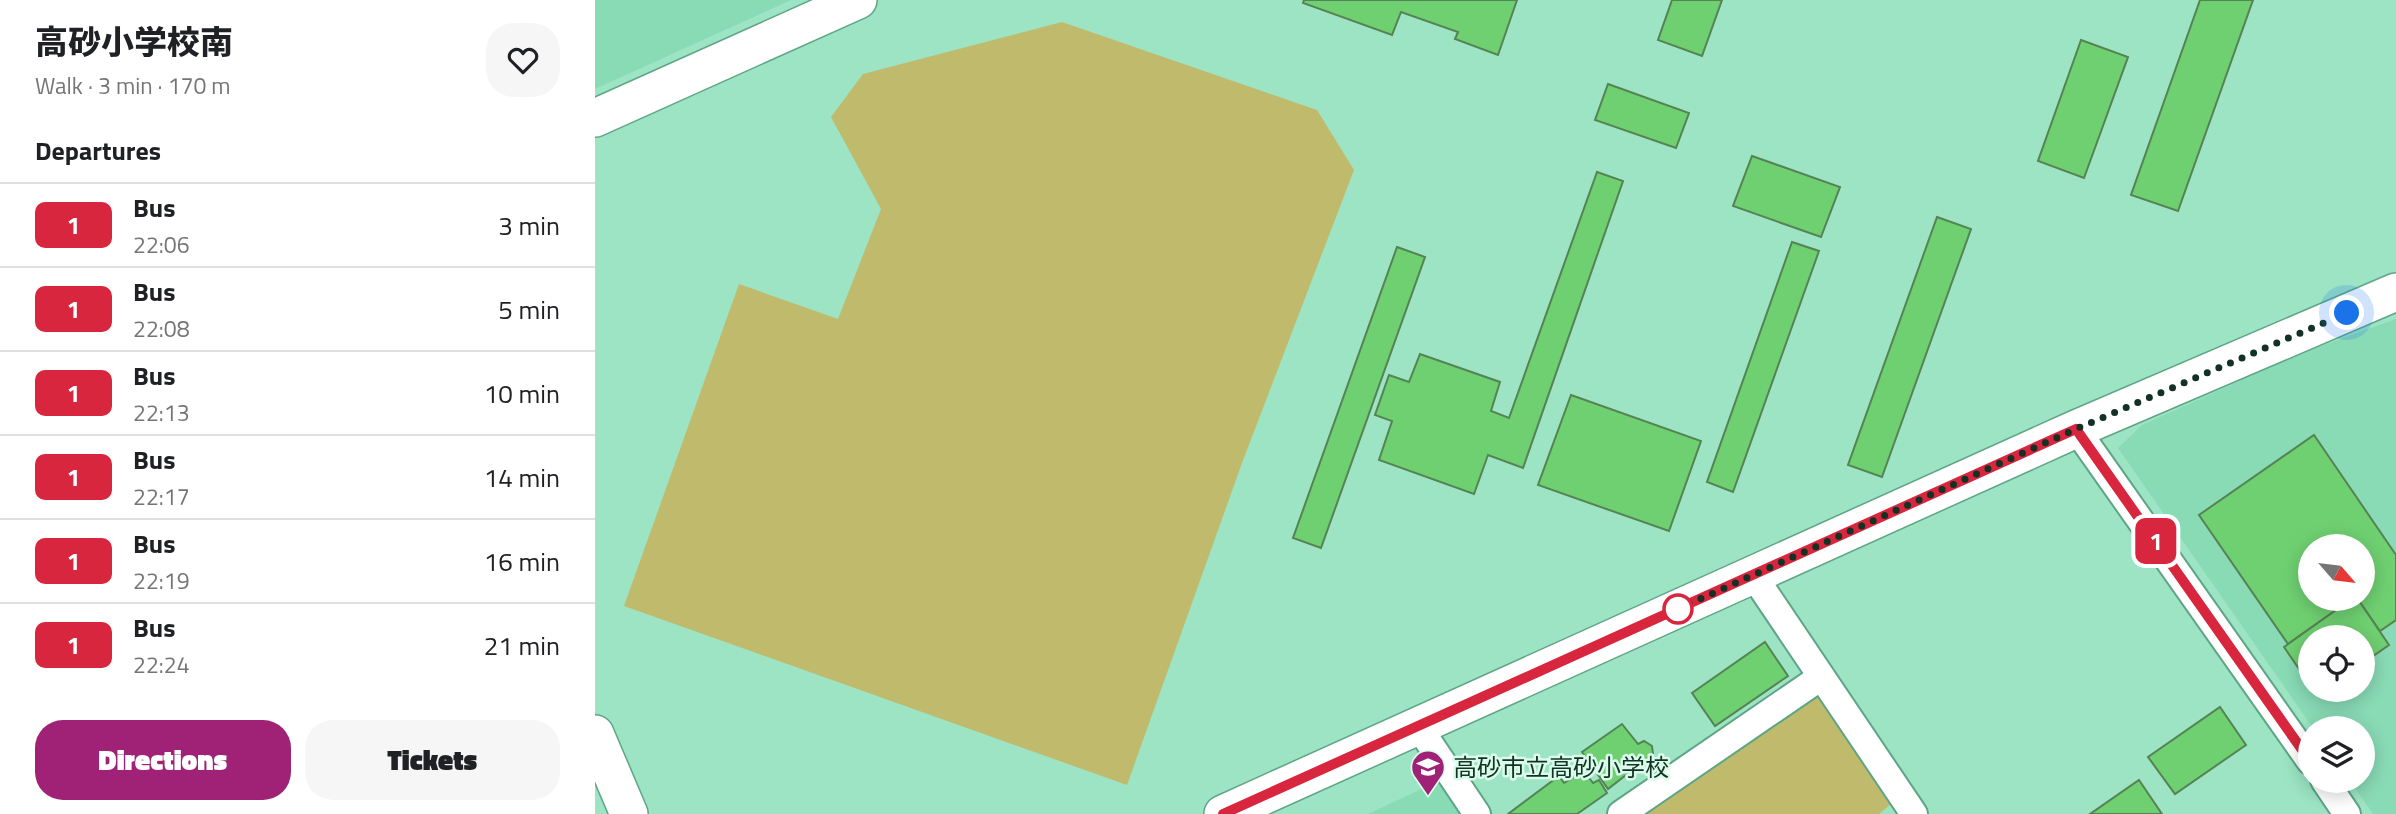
<!DOCTYPE html>
<meta charset="utf-8">
<style>
:root{--surface:#fff;--page:#f6f6f6;--text:#202124;--muted:#757577;--line:#e0e0e0;--accent:#9f2277}
body{margin:0;font-family:"Titillium Web","Noto Sans JP",sans-serif;background:var(--page);color:var(--text);height:100vh;display:flex;flex-direction:column;font-size:26px;white-space:nowrap}
*{box-sizing:border-box;margin:0}
p{font-size:23px;color:var(--muted)}
.icon{flex:none;width:38px;height:38px;fill:none;stroke:currentColor;stroke-width:2;stroke-linecap:round;stroke-linejoin:round}
.map{position:relative;flex:1;overflow:hidden}
.panel{display:flex;flex-direction:column;background:var(--surface);width:595px}
.panel>*{flex:none}
.badge{padding:0 14px;border-radius:10px;font-size:24px;line-height:46px}
.needle{width:46px;rotate:118deg}
.controls{position:absolute;left:1703px;top:534px;display:grid;gap:14px}
.controls a{display:grid;place-items:center;width:77px;height:77px;border-radius:50%;background:var(--surface);box-shadow:0 4px 18px #0003;font-size:35px}
.you{position:absolute;width:35px;height:35px;margin:-18px;border:5px solid #fff;border-radius:50%;background:#1a73e8;box-shadow:0 0 0 10px #1a73e833}
.map>.badge{position:absolute;translate:-50% -50%;box-shadow:0 0 0 4px #fff}
h2{padding:0 35px;font-size:26px;line-height:63px}
.round{display:grid;place-items:center;flex:none;width:74px;height:74px;border-radius:28px;background:var(--page)}
.head{display:flex;align-items:center;justify-content:space-between;height:119px;padding:0 35px}
h1{font-size:33px;font-weight:800;line-height:52px}
.primary-button{display:flex;gap:14px;margin-top:auto;padding:14px 35px}
.primary-button a{flex:1;height:80px;border-radius:28px;background:var(--accent);color:#fff;font-size:28px;font-weight:800;line-height:80px;text-align:center}
.primary-button a+a{background:var(--page);color:var(--text)}
ul{padding:0;list-style:none}
li{display:flex;align-items:center;gap:21px;height:84px;padding:0 35px;border-top:2px solid var(--line)}
li div{flex:1}
li b{display:block;font-size:26px}
li em{font-style:normal}
li .badge{min-width:77px;font-weight:700;text-align:center}
main{display:flex;flex:1;min-height:0}
.map>svg:first-child{display:block}
</style>
<main>
<section class="panel">
<div class="head"><div><h1>高砂小学校南</h1><p>Walk · 3 min · 170 m</p></div><a class="round"><svg class="icon" aria-label="heart" viewBox="0 0 24 24"><path d="M12 20l-8-8c-3-5 5-10 8-4 3-6 11-1 8 4z"/></svg></a></div>
<h2>Departures</h2>
<ul>
<li><span class="badge" style="background:#d7263d;color:#fff">1</span><div><b>Bus</b><p>22:06</p></div><em>3 min</em></li>
<li><span class="badge" style="background:#d7263d;color:#fff">1</span><div><b>Bus</b><p>22:08</p></div><em>5 min</em></li>
<li><span class="badge" style="background:#d7263d;color:#fff">1</span><div><b>Bus</b><p>22:13</p></div><em>10 min</em></li>
<li><span class="badge" style="background:#d7263d;color:#fff">1</span><div><b>Bus</b><p>22:17</p></div><em>14 min</em></li>
<li><span class="badge" style="background:#d7263d;color:#fff">1</span><div><b>Bus</b><p>22:19</p></div><em>16 min</em></li>
<li><span class="badge" style="background:#d7263d;color:#fff">1</span><div><b>Bus</b><p>22:24</p></div><em>21 min</em></li>
</ul>
<div class="primary-button"><a>Directions</a><a>Tickets</a></div>
</section>
<div class="map">
<svg width="1801" height="814" viewBox="0 0 1801 814">
<rect width="100%" height="100%" fill="#9ce4c3"/>
<g fill="#89dbb6" fill-rule="evenodd">
<polygon points="0,0 196,0 0,89"/>
<path d="M1801,319V814H1778L1755,781L1768,780V728H1718L1523,448L1547,425L1712,351ZM1715,546H1768V598H1715ZM1715,637H1768V690H1715Z"/>
<polygon points="846,780 869,814 773,814"/>
</g>
<g fill="#c0ba6d">
<polygon points="467,22 722,110 759,170 647,463 532,785 29,606 144,284 243,319 286,209 236,117 268,74"/>
<polygon points="1224,692 1296,804 1284,814 1046,814"/>
</g>
<g fill="#6fd071" stroke="#558354" stroke-width="2">
<polygon points="709,0 922,0 903,55 860,39 863,32 806,12 797,35 708,3"/>
<polygon points="1077,0 1127,0 1107,56 1063,40"/>
<polygon points="1605,0 1658,0 1583,211 1536,195"/>
<polygon points="1486,40 1533,57 1489,178 1443,161"/>
<polygon points="1013,84 1094,113 1081,148 1000,120"/>
<polygon points="1157,156 1245,187 1226,237 1138,206"/>
<polygon points="1002,172 1028,181 928,468 893,455 879,494 784,460 797,421 780,415 794,375 814,382 825,354 905,382 896,411 914,418"/>
<polygon points="1342,217 1376,229 1287,477 1253,465"/>
<polygon points="1197,242 1224,251 1138,492 1112,482"/>
<polygon points="802,247 830,257 726,548 698,538"/>
<polygon points="976,395 1106,441 1074,531 943,485"/>
<polygon points="1719,435 1801,555 1801,620 1785,631 1762,598 1768,598 1768,546 1715,546 1715,598 1758,598 1693,644 1604,515"/>
<polygon points="1758,598 1762,598 1794,645 1768,663 1768,637 1715,637 1715,685 1689,647"/>
<polygon points="1170,642 1193,676 1120,726 1097,693"/>
<polygon points="1625,707 1651,745 1580,794 1553,757"/>
<polygon points="1027,724 1043,744 1049,741 1057,746 1058,754 1013,789 987,752"/>
<polygon points="989,771 998,783 1004,780 1012,793 982,814 913,814 964,776 969,783"/>
<polygon points="1544,780 1567,814 1495,814"/>
</g>
<g fill="none" stroke-linecap="round" stroke-linejoin="round">
<g stroke="#5ea586" stroke-width="30">
<g id="street">
<polyline points="1481,429 1715,761"/>
<polyline points="1158,575 1319,814"/>
<polyline points="823,726 882,814"/>
<polyline points="1729,780 1752,814"/>
<polyline points="1026,814 1226,677"/>
</g>
</g>
<g stroke="#5ea586" stroke-width="40">
<g id="secondary">
<polyline points="0,118 263,0"/>
<polyline points="0,734 34,814"/>
<polyline points="628,814 1481,429 1801,292"/>
</g>
</g>
<use href="#street" stroke="#fff" stroke-width="26"/>
<use href="#secondary" stroke="#fff" stroke-width="37"/>
</g>
<g fill="none" stroke-linecap="round" stroke-linejoin="round">
<g stroke="#fff" stroke-width="16">
<polyline id="line" points="628,814 1481,429 1715,761"/>
</g>
<use href="#line" stroke="#d7263d" stroke-width="10"/>
<polyline stroke="#133125" stroke-width="7" stroke-dasharray="0 12.6" points="1083,609 1481,429 1752,313"/>
</g>
<defs>
<g id="school-pin" transform="scale(1.75)"><path d="M0 17L-7.5 6A9.5 9.5 0 1 1 7.5 6Z" fill="#9f2277" stroke="#d9fceb"/><path d="M0-5L7-2L0 1L-7-2ZM-4 1L0 2.5L4 1V4Q0 6-4 4Z" fill="#fff"/></g>
</defs>
<g fill-rule="evenodd">
<use href="#school-pin" x="833" y="767"/>
</g>
<circle fill="#fff" stroke="#d7263d" stroke-width="3.5" cx="1083" cy="609" r="14"/>
<g text-anchor="middle" dominant-baseline="central" stroke-width="5" stroke-linejoin="round" paint-order="stroke">
<g font-size="24" fill="#133125" stroke="#d9fceb" text-anchor="start">
<text x="858" y="767">高砂市立高砂小学校</text>
</g>
</g>
</svg>
<div class="controls">
<a><svg class="needle" viewBox="-14 -14 28 28"><path d="M0-13l5 13h-10z" fill="#e53935"/><path d="M0 13l5-13h-10z" fill="#757577"/></svg></a>
<a><svg class="icon" aria-label="locate" viewBox="0 0 24 24"><circle cx="12" cy="12" r="6"/><path d="M12 2v4M12 18v4M2 12h4M18 12h4"/></svg></a>
<a><svg class="icon" aria-label="layers" viewBox="0 0 24 24"><path d="M12 4l9 5-9 5-9-5zM3 14l9 5 9-5"/></svg></a>
</div>
<div class="you" style="left:1752px;top:313px"></div>
<b class="badge" style="left:1561px;top:541px;background:#d7263d;color:#fff">1</b>
</div>
</main>
